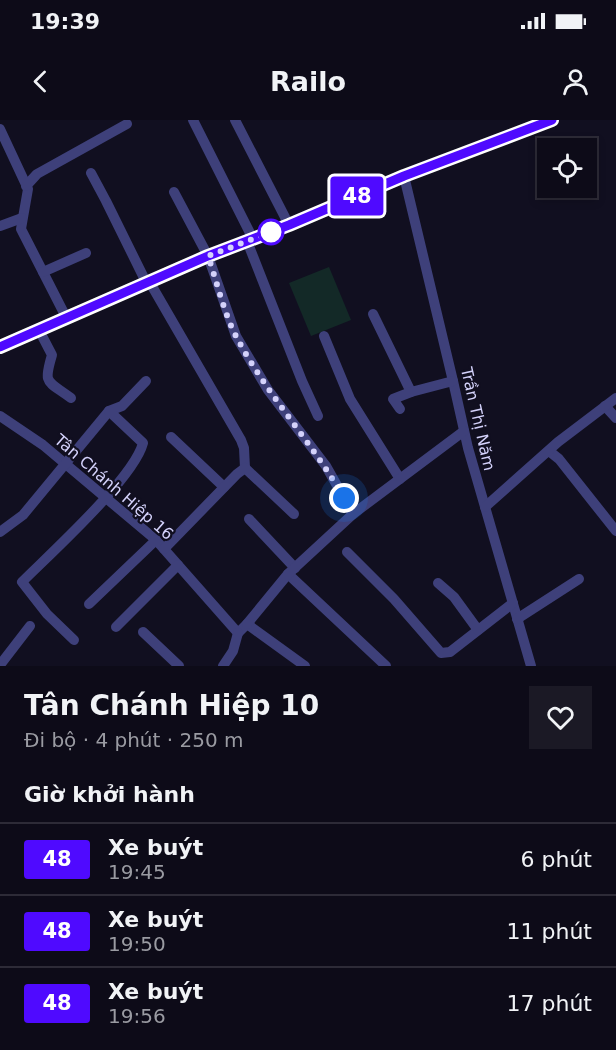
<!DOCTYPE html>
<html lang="vi">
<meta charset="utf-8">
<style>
:root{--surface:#0d0b18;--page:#1b1925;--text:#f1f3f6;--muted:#9a9ba2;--line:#2d2b37}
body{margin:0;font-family:"DejaVu Sans",sans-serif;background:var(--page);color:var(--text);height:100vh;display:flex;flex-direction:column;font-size:22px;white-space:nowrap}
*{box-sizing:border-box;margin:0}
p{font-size:20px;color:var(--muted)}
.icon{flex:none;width:33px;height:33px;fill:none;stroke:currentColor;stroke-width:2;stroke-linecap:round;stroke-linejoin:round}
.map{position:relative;height:546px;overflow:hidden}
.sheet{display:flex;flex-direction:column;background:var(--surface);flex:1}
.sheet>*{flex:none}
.badge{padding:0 12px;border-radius:4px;font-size:21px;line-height:39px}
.fabs{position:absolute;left:537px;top:18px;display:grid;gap:12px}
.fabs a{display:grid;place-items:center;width:60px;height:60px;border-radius:0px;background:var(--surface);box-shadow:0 3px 9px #0003,0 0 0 2px var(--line);font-size:30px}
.you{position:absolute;width:30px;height:30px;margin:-15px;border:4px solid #fff;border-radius:50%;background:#1a73e8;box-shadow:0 0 0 9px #1a73e833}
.map>.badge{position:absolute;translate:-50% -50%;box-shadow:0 0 0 3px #fff}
h2{padding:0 24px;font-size:22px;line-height:54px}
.round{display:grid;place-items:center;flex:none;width:63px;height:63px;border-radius:0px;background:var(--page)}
.head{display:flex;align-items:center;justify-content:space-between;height:102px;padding:0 24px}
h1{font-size:28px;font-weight:600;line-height:45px}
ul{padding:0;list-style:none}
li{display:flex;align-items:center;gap:18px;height:72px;padding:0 24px;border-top:2px solid var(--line)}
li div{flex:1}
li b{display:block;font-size:22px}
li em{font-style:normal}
li .badge{min-width:66px;font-weight:700;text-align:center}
.status{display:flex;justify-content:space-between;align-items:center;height:42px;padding:0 30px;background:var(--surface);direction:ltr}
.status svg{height:16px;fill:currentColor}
header{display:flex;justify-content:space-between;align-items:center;height:78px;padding:0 24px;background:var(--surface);font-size:27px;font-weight:600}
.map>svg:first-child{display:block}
</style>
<div class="status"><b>19:39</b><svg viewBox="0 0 49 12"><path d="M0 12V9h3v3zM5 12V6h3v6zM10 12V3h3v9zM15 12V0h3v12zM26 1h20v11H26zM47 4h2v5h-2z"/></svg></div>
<header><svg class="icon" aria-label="back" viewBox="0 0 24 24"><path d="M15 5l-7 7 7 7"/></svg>Railo<svg class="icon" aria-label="person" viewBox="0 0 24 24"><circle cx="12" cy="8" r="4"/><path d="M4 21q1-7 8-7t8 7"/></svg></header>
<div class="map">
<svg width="616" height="546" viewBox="0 0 616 546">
<rect width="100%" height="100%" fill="#110f20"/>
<polygon fill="#132927" points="329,147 351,200 311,216 289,163"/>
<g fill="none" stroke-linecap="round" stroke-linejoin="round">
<g stroke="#3e407a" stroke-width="10">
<polyline points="193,0 253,119"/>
<polyline points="235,0 289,105"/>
<polyline points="0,9 28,69 21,109 67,199"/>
<polyline points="91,53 106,81 146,162"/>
<polyline points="404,56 453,261 468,328 531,546"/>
<polyline points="26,66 37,54 127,4"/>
<polyline points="174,72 208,136 236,216 268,270 326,346 353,394"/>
<polyline points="0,106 22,98"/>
<polyline points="247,121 302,261 318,296"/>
<polyline points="43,152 86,133"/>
<polyline points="149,161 241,320 244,328 245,348"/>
<polyline points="373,194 411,272"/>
<path d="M39,210L52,235C43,265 47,260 71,278"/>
<polyline points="324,216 350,279 400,359"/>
<polyline points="0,227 208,136 289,105 404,56 552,0"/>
<polyline points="605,286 616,298"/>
<polyline points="400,289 393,279 411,272 453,261"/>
<polyline points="0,296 43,325 156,420 238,513 247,504 305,546"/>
<polyline points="171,317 224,367"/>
<polyline points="549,331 559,339 616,411"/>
<polyline points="485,387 558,322 616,278"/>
<polyline points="249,399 295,448"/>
<polyline points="0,412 23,395 109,291 122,286 146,261"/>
<polyline points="164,429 237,354 245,348 294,394"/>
<polyline points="347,432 394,479 441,533 450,532 513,483"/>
<polyline points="288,454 386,546"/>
<polyline points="438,463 454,477 478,510"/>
<polyline points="89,484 156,420"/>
<polyline points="517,499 579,459"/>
<polyline points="247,504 288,454 353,394 464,311"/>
<polyline points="116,507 178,445"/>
<polyline points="143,512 179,546"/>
<path d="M74,520L47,494L22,462C51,433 134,358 143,323L109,291"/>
<polyline points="0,545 30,506"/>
<polyline points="223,546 233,531 238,513"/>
</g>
</g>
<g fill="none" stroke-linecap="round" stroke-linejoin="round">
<g stroke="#fff" stroke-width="14">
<polyline id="line" points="0,227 208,136 289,105 404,56 552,0"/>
</g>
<use href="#line" stroke="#4f0aff" stroke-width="9"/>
<path stroke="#d4d2fb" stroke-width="6" stroke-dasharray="0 10.8" d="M271,112L208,136C217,162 224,194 237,218C267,275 312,322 344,378"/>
</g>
<circle fill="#fff" stroke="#4f0aff" stroke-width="3" cx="271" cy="112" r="12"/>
<g text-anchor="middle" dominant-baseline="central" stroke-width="4.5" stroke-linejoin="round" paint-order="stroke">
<g font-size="16" fill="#d4d2fb" stroke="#110f20">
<text transform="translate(478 299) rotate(77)">Trần Thị Năm</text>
<text transform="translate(114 367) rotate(41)">Tân Chánh Hiệp 16</text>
</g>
</g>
</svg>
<div class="fabs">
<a><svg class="icon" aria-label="locate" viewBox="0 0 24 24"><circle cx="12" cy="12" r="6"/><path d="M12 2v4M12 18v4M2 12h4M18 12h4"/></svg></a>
</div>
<div class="you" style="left:344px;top:378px"></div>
<b class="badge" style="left:357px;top:76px;background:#4f0aff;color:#fff">48</b>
</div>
<section class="sheet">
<div class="head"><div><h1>Tân Chánh Hiệp 10</h1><p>Đi bộ · 4 phút · 250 m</p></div><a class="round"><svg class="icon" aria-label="heart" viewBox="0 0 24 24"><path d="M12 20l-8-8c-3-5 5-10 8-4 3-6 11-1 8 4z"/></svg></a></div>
<h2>Giờ khởi hành</h2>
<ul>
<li><span class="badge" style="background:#4f0aff;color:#fff">48</span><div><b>Xe buýt</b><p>19:45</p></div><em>6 phút</em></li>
<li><span class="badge" style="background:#4f0aff;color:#fff">48</span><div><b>Xe buýt</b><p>19:50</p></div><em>11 phút</em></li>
<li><span class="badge" style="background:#4f0aff;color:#fff">48</span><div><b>Xe buýt</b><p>19:56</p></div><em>17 phút</em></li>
</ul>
</section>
